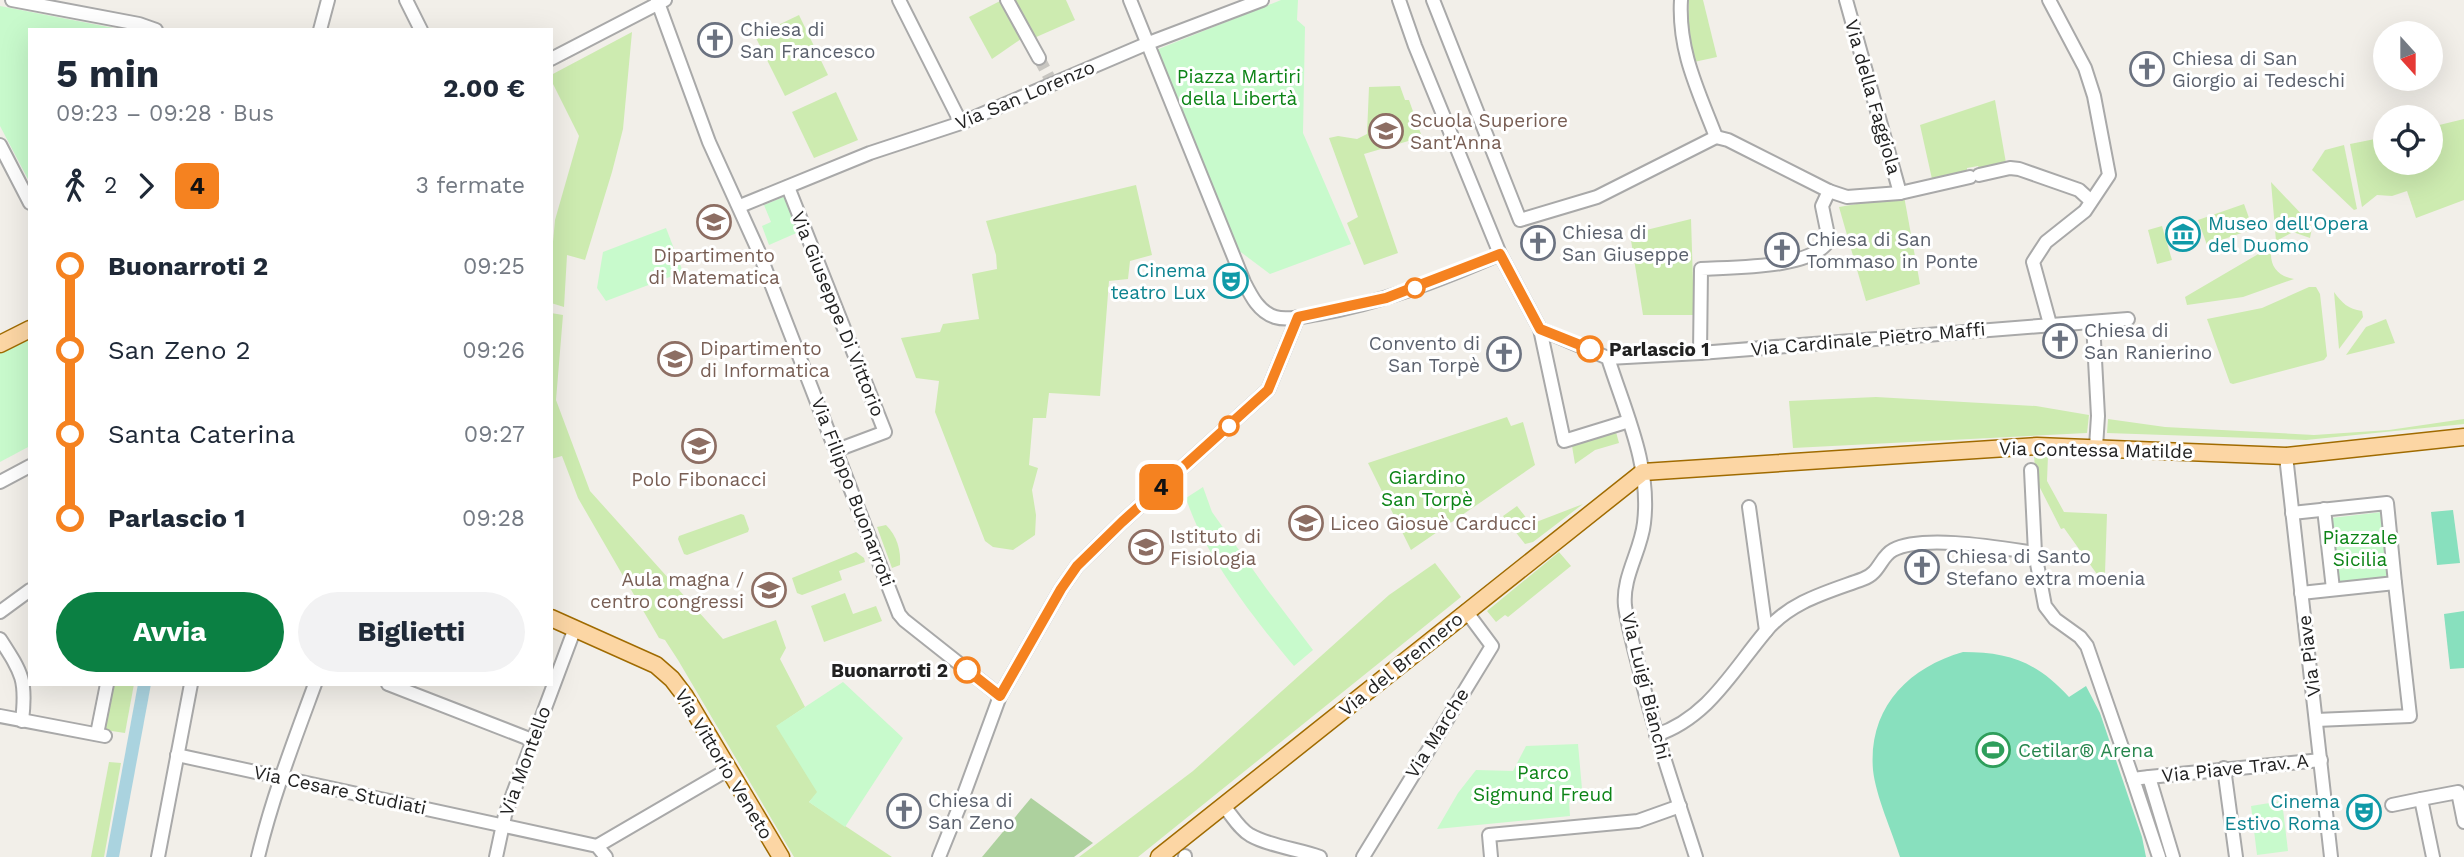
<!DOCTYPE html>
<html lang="it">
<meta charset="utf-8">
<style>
:root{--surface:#fff;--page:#f2f2f3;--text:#1f2937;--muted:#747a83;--accent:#0b8043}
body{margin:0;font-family:"Work Sans",sans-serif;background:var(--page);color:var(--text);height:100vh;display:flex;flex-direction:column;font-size:26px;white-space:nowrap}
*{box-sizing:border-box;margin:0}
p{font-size:23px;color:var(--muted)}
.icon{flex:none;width:38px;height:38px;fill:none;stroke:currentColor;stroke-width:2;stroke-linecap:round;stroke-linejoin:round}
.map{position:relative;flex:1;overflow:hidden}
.sheet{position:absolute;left:28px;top:28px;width:525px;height:658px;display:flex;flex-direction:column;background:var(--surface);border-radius:0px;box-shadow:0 7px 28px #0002}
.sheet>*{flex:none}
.badge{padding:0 14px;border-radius:10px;font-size:24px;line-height:46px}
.needle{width:46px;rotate:159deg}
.tools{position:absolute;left:2373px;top:21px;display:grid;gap:14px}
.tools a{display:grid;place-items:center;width:70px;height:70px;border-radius:50%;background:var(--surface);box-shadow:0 7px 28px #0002;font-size:35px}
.map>.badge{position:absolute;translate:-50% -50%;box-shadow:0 0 0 4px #fff}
.legs{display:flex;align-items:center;gap:10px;height:77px;padding:0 28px;font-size:23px}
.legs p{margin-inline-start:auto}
.overview{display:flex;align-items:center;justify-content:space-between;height:119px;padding:0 28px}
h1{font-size:38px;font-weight:700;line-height:52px}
.primary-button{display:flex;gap:14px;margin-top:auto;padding:14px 28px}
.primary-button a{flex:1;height:80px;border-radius:42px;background:var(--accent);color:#fff;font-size:28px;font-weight:700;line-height:80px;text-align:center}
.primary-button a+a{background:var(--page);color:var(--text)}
ul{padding:0 28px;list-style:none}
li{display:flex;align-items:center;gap:24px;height:84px;font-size:26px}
li i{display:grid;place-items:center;width:10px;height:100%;margin:0 9px;background:currentColor}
li i::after{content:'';width:18px;height:18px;margin:-9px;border:5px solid;border-radius:50%;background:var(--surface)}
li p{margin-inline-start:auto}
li:first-child i{background:linear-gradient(#0000 50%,currentColor 0)}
li:last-child i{background:linear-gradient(currentColor 50%,#0000 0)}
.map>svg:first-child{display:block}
</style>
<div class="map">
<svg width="2464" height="857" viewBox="0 0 2464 857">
<rect width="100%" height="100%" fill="#f2efe9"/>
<g fill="#cdebb0">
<polygon points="1013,0 1066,0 1075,20 1034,38"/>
<polygon points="1689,0 1703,0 1717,57 1694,62 1687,40"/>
<polygon points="1000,1 1021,39 992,59 969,17"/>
<polygon points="799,15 828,75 785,96 755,36"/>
<polygon points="632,32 623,129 612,172 585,260 567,255 564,307 551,303 551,264 555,220 579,136 552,82 551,75"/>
<polygon points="1400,86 1405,100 1409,100 1422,137 1364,154 1398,253 1364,265 1347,223 1358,217 1329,138 1338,136 1357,139 1367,134 1369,87"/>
<polygon points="836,92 858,140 814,158 792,112"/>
<polygon points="1995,100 2006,163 1980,170 1978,166 1967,168 1967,172 1932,179 1920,125"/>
<polygon points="2464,119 2464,200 2416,218 2407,191 2392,196 2377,195 2362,207 2350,144 2385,137 2385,163 2431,163 2431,127"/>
<polygon points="2344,145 2357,209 2354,210 2312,170 2325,150"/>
<polygon points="2271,182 2308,221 2312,228 2310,238 2293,232 2276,241"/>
<polygon points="1136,185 1152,255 1130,261 1128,279 1109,281 1100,396 1049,393 1046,418 1033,418 1029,465 1038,468 1032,490 1036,515 1035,535 1013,550 993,547 985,541 935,412 939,381 916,378 901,338 940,332 943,324 979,319 972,274 997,269 996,255 986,221"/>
<polygon points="1904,196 1920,284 1866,301 1839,207"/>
<polygon points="2244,204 2253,229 2207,245 2198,220"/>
<polygon points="1691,219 1694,315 1643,315 1630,234"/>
<polygon points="2162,226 2172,260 2157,264 2148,230"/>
<path d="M2272,246C2268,264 2276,276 2294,279L2243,297L2187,305L2185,297Z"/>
<polygon points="2309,287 2316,287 2320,294 2327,356 2324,360 2233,384 2230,383 2207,319 2262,308"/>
<path d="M2334,292C2342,303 2348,309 2362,311L2363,317L2339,349Z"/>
<polygon points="551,313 563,315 556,400 590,491 723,639 776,620 786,648 780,659 805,707 777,726 818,792 809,802 892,857 794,857 678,660 665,640 659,638 578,498 562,456 551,459"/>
<polygon points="2386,319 2395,343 2346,355 2366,327"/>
<polygon points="1876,397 2036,406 2089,415 2087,433 1793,448 1789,401"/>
<polygon points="1507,417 1511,426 1523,422 1535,465 1411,550 1368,463"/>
<polygon points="2108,419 2165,427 2314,435 2389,430 2464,419 2464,424 2306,440 2107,433"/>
<polygon points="1616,432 1619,443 1595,450 1575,464 1572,446"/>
<polygon points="2048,455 2047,481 2064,512 2107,514 2105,573 2099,577 2064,528 2061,529 2036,480 2034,456"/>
<polygon points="1583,504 1533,542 1525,544 1503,516 1517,506 1531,524"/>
<polygon points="741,514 744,515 749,529 748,532 687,555 684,554 678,539 679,536"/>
<path d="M886,525C897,536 901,550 900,565L892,568L877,527Z"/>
<polygon points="856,552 864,558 865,562 839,571 842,580 802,595 797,593 792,578"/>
<polygon points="1559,552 1571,566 1508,617 1505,615 1496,622 1487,611"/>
<polygon points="1435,563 1461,597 1138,857 1079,857 1193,771 1389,595"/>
<polygon points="845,593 853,614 876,606 882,621 824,642 811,606"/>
<polygon points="113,684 134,684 125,733 105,730"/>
<polygon points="109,762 121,763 104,857 91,857"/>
</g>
<polygon fill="#add19e" points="1031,798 1093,843 1074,857 982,857"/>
<g fill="#c8facc">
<polygon points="1281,0 1298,0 1297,20 1305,27 1303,133 1351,244 1270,274 1238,250 1156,50"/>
<polygon points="0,6 124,30 30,30 30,183 0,126"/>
<polygon points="786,196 801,231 769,245 762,226 771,222 764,205"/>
<polygon points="666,228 683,272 606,301 597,288 603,252"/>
<polygon points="30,337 30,446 0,462 0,352"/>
<path d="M1203,487L1212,512L1266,588L1313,650L1294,666C1255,620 1204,555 1186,498Z"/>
<polygon points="2382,512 2389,578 2337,583 2331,518"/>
<polygon points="843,682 903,738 845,827 809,802 817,792 776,726"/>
<polygon points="1578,744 1583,800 1569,802 1570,816 1437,829 1458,793 1476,770 1513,771 1526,746"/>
<polygon points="2282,801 2288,851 2257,855 2251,806"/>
</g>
<g fill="#88e0be">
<polygon points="2453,510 2460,563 2437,565 2431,512"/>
<polygon points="2464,611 2464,668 2450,669 2444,614"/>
<path d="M1963,652C2009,652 2037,662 2069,697L2086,686L2100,713L2142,837L2146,857H1900C1892,831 1876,797 1873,770C1868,709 1907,668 1963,652Z"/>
</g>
<polygon fill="#aad3df" points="138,684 151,684 119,857 106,857"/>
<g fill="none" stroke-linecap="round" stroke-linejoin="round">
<polyline stroke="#c8c6c1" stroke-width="12" stroke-dasharray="12 6" stroke-linecap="butt" points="1039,58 1049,77"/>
<g stroke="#a9a9a9" stroke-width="16">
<g id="minor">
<polyline points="12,0 139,24 156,30"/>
<polyline points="406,0 421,30"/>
<polyline points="657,0 709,142 758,250 899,614 904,620 1000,696"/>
<polyline points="899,0 961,123"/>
<polyline points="1007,0 1039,58"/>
<path d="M1130,0L1244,282C1251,296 1259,312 1275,317C1288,321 1305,316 1318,314C1381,303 1441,280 1500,254"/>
<polyline points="1399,0 1415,46 1500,254 1540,329 1564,441 1629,421"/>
<polyline points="1433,0 1520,220 1597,197 1716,137"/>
<path d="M1681,0C1678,51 1698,90 1716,137"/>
<polyline points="1846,0 1900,193"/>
<polyline points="2049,0 2085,68 2094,96 2109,175 2085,211 2046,242 2033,262 2050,324"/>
<polyline points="320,30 328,0"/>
<polyline points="551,59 665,0"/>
<polyline points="1716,137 1728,140 1829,191 1847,197 1900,193 1970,177"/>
<polyline points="0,145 30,203"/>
<polyline points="1979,175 2010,168 2019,169 2079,190 2091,201"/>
<polyline points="788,187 885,432 837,450"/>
<polyline points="740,206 870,153 961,123 1146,44 1262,0"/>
<polyline points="2093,322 2098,416 2096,447"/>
<path d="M1540,329L1608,358C1625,412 1651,465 1644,523C1641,551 1622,577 1625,606C1628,627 1634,648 1639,668C1654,732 1676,794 1696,857"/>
<path d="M1700,353L1701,269C1732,267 1813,269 1829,240L1822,206L1829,191"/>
<polyline points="1608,358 1700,353 2128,319"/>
<polyline points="2286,456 2331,857"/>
<polyline points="2031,470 2035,553 2045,606 2055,619 2080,637 2087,646 2133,779"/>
<polyline points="0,482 30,466"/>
<polyline points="1749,507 1766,631"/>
<polyline points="2324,509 2333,589"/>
<polyline points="2292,513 2387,503 2395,583 2301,593"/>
<polyline points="0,612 30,590"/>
<path d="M0,639C22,673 27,680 22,721"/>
<polyline points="388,684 532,740"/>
<polyline points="0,716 105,736"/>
<polyline points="2316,720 2410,716 2395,583"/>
<polyline points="97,734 107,684"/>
<path d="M1656,735C1708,718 1733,670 1766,631C1791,601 1828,592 1863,579C1880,573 1880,557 1893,550C1923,534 2001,548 2035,553"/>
<polyline points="177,755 597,846 606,857"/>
<polyline points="2224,768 2236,857"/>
<polyline points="2149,777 2321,760"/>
<path d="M1223,805C1231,814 1239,829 1250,835C1269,846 1298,849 1320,857"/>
<polyline points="2392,805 2421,799"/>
<polyline points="597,846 729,769"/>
<polyline points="1185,856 1185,857"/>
<polyline points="158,857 191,684"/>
<path d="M258,857C272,798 294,741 315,684"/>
<polyline points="496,857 505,815 575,628"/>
<polyline points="939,857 960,805 1000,696 1061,589 1077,566 1122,522 1268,390 1298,317"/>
<polyline points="1363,857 1492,646 1466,611"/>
<polyline points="1491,857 1489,835 1638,821 1680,806"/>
<polyline points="2159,857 2133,779 2149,777 2173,857"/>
<polyline points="2433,857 2421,799 2458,792 2464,822"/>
</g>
</g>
<g stroke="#a06b00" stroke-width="19">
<g id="major">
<polyline points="0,344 30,329"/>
<polyline points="551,618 656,665 672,679 685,696 781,857"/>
<polyline points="1159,857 1643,472 2037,446 2286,456 2464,437"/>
</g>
</g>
<use href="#minor" stroke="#fff" stroke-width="12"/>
<use href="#major" stroke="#fcd6a4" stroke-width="16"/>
</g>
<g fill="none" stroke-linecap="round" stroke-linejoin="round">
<g stroke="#fff" stroke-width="16">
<polyline id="line-1" points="967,670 1000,696 1061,589 1077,566 1122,522 1268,390 1298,317 1386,298 1500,254 1540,329 1590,349"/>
</g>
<use href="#line-1" stroke="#f58220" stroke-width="10"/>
</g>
<defs>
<g id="church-ring" transform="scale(1.75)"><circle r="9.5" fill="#fff" stroke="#6b7280" stroke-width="1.5"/><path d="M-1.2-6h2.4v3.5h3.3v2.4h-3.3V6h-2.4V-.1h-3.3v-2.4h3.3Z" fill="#6b7280"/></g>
<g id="university-ring" transform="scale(1.75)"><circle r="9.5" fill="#fff" stroke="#8d6e63" stroke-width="1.5"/><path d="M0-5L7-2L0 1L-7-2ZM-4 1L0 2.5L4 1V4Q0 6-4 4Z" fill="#8d6e63"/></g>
<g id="museum-ring" transform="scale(1.75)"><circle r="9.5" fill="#fff" stroke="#0f9aa8" stroke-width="1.5"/><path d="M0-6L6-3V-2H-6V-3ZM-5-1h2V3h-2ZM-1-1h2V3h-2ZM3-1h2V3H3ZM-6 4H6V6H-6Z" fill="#0f9aa8"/></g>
<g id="theatre-ring" transform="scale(1.75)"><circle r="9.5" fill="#fff" stroke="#0f9aa8" stroke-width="1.5"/><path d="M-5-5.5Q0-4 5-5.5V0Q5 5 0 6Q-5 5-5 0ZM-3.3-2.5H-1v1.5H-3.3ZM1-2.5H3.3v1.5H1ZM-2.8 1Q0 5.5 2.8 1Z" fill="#0f9aa8"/></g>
<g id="school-ring" transform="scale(1.75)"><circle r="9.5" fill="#fff" stroke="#8d6e63" stroke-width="1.5"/><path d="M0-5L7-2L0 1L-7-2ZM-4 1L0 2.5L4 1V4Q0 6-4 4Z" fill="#8d6e63"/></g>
<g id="stadium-ring" transform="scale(1.75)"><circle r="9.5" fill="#fff" stroke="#2e9e5b" stroke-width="1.5"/><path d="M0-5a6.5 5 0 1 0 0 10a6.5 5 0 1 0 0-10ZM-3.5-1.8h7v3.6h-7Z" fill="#2e9e5b"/></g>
</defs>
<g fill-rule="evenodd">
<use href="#church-ring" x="715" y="40"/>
<use href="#church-ring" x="2147" y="69"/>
<use href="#university-ring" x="1386" y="131"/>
<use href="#university-ring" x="714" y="222"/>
<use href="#museum-ring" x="2183" y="234"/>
<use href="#church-ring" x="1538" y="243"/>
<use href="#church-ring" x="1782" y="250"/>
<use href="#theatre-ring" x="1231" y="281"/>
<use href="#church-ring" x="2060" y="341"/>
<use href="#church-ring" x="1504" y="354"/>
<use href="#university-ring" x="675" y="359"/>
<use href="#university-ring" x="699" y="446"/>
<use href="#school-ring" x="1306" y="523"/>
<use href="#university-ring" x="1146" y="547"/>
<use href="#church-ring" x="1922" y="567"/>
<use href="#university-ring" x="769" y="590"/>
<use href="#stadium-ring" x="1993" y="750"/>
<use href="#church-ring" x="904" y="811"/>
<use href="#theatre-ring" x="2364" y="812"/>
</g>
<g fill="#fff" stroke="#f58220" stroke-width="3.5">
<circle cx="1415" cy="288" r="9"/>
<circle cx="1590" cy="349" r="12"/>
<circle cx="1229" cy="426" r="9"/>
<circle cx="967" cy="670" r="12"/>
</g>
<g text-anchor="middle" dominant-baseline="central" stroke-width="6" stroke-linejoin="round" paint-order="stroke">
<g font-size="19" fill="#5b616d" stroke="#fff" text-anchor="start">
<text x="740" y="29">Chiesa di<tspan x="740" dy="22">San Francesco</tspan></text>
<text x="2172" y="58">Chiesa di San<tspan x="2172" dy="22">Giorgio ai Tedeschi</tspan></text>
<text x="1562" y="232">Chiesa di<tspan x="1562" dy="22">San Giuseppe</tspan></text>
<text x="1806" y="239">Chiesa di San<tspan x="1806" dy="22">Tommaso in Ponte</tspan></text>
<text x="2084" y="330">Chiesa di<tspan x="2084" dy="22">San Ranierino</tspan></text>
<text x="1480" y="343" text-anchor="end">Convento di<tspan x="1480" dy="22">San Torpè</tspan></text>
<text x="1946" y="556">Chiesa di Santo<tspan x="1946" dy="22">Stefano extra moenia</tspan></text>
<text x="928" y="800">Chiesa di<tspan x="928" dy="22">San Zeno</tspan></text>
</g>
<g font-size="19" fill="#0c8416" stroke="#fff">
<text x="1239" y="76">Piazza Martiri<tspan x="1239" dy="22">della Libertà</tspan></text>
<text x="1427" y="477">Giardino<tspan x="1427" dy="22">San Torpè</tspan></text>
<text x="2360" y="537">Piazzale<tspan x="2360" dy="22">Sicilia</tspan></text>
<text x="1543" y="772">Parco<tspan x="1543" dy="22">Sigmund Freud</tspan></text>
</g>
<g font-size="19" fill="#222" stroke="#fff">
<text transform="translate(1025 95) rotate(-23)">Via San Lorenzo</text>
<text transform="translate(1873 97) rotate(74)">Via della Faggiola</text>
<text transform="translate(838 314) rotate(68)">Via Giuseppe Di Vittorio</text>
<text transform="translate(1868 339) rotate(-5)">Via Cardinale Pietro Maffi</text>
<text transform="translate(2096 450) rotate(1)">Via Contessa Matilde</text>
<text transform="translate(853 492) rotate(69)">Via Filippo Buonarroti</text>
<text transform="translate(2309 656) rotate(-97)">Via Piave</text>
<text transform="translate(1401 664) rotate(-39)">Via del Brennero</text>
<text transform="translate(1646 686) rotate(76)">Via Luigi Bianchi</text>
<text transform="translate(1437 733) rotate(-58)">Via Marche</text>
<text transform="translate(525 761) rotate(-70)">Via Montello</text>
<text transform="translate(724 764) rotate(59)">Via Vittorio Veneto</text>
<text transform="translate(2235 768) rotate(-6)">Via Piave Trav. A</text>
<text transform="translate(340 790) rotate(12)">Via Cesare Studiati</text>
</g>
<g font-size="19" fill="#785e54" stroke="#fff" text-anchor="start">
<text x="1410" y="120">Scuola Superiore<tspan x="1410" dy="22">Sant'Anna</tspan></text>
<text x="714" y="255" text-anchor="middle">Dipartimento<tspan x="714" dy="22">di Matematica</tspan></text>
<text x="700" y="348">Dipartimento<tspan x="700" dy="22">di Informatica</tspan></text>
<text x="699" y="479" text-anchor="middle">Polo Fibonacci</text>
<text x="1330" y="523">Liceo Giosuè Carducci</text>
<text x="1170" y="536">Istituto di<tspan x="1170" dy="22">Fisiologia</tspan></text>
<text x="744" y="579" text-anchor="end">Aula magna /<tspan x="744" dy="22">centro congressi</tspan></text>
</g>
<g font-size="19" fill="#0d838f" stroke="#fff" text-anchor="end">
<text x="2208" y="223" text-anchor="start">Museo dell'Opera<tspan x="2208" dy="22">del Duomo</tspan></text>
<text x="1206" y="270">Cinema<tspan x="1206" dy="22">teatro Lux</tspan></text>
<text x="2340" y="801">Cinema<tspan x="2340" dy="22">Estivo Roma</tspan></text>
</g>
<g font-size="19" font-weight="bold" fill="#222" stroke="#fff" text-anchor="start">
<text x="1609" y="349">Parlascio 1</text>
<text x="948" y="670" text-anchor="end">Buonarroti 2</text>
</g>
<g font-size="19" fill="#27864d" stroke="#fff" text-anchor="start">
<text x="2018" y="750">Cetilar® Arena</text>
</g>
</g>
</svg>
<div class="tools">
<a><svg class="needle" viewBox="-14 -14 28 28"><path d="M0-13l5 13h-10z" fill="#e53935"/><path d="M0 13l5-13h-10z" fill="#747a83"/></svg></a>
<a><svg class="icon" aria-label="locate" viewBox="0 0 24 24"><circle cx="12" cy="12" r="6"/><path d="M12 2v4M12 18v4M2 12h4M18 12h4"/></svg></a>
</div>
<b class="badge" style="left:1161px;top:487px;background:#f58220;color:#111">4</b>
<section class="sheet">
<div class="overview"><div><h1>5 min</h1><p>09:23 – 09:28 · Bus</p></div><b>2.00 €</b></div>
<div class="legs"><svg class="icon" aria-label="walk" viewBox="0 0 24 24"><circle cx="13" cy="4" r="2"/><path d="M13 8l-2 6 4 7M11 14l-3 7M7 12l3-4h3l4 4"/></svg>2<svg class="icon" aria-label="forward" viewBox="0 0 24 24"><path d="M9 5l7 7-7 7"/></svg><b class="badge" style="background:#f58220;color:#111">4</b><p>3 fermate</p></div>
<ul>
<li><i style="color:#f58220"></i><b>Buonarroti 2</b><p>09:25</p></li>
<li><i style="color:#f58220"></i><span>San Zeno 2</span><p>09:26</p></li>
<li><i style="color:#f58220"></i><span>Santa Caterina</span><p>09:27</p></li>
<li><i style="color:#f58220"></i><b>Parlascio 1</b><p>09:28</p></li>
</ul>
<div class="primary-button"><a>Avvia</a><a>Biglietti</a></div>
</section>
</div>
